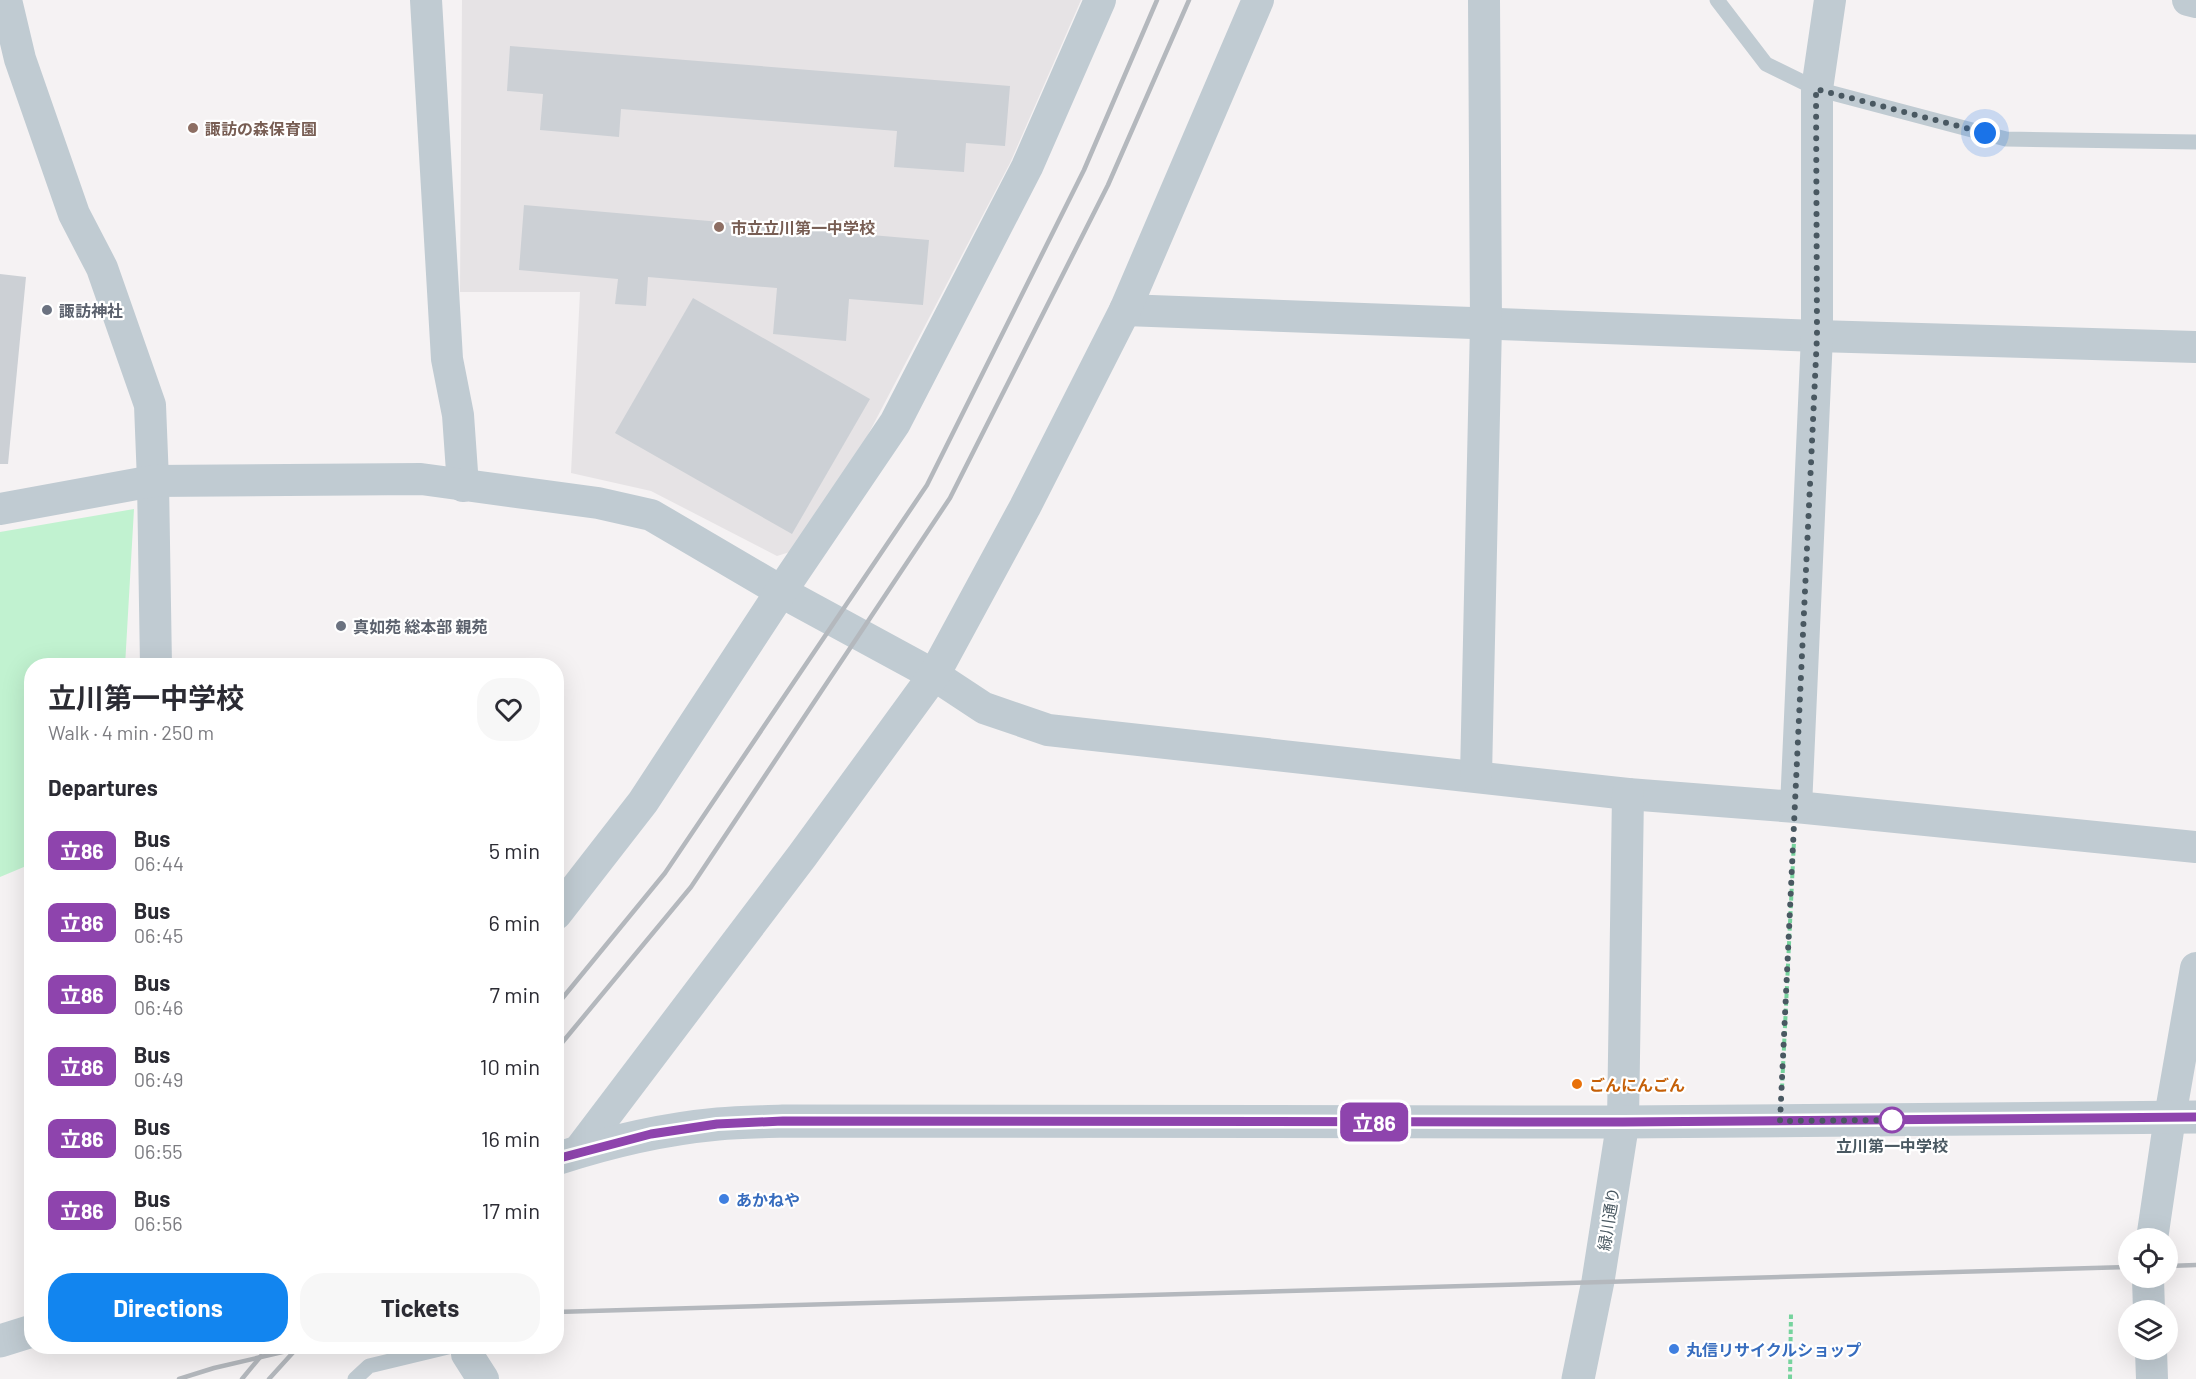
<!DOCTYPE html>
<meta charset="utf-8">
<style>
:root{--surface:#fff;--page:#f7f7f7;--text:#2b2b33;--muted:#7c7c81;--accent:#1285ef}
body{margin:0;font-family:Barlow,"Noto Sans JP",sans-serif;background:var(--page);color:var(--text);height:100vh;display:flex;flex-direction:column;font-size:22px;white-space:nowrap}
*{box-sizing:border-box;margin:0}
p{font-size:20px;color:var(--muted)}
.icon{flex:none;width:33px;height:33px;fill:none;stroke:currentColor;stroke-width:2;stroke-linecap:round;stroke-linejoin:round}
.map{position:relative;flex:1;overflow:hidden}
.details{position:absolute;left:24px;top:658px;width:540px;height:696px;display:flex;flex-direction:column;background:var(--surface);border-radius:24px;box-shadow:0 6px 24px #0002}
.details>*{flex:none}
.badge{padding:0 12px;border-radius:9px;font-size:21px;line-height:39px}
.fabs{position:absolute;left:2118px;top:1228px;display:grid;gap:12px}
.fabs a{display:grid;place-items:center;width:60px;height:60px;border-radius:50%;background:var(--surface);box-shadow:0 6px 24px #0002;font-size:30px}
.you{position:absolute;width:30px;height:30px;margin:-15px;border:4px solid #fff;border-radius:50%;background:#1a73e8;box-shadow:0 0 0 9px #1a73e833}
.map>.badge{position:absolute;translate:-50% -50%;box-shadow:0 0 0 3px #fff}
h2{padding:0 24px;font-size:22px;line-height:54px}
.round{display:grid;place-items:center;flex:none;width:63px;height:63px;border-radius:24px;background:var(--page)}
.head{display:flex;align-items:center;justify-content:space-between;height:102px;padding:0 24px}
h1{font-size:28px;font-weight:700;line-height:45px}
.button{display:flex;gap:12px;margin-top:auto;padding:12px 24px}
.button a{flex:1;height:69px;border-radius:24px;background:var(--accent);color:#fff;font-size:24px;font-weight:700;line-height:69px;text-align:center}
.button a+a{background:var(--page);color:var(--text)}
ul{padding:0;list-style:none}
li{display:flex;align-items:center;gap:18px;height:72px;padding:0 24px}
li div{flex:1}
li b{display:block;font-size:22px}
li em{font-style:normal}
li .badge{min-width:66px;font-weight:700;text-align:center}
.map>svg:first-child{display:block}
</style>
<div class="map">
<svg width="2196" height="1379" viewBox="0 0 2196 1379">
<rect width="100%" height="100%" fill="#f5f2f3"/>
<polygon fill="#e6e3e5" points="462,0 1081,0 1010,163 848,473 793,551 777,556 651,491 571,473 580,292 460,292"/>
<polygon fill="#c1f2d0" points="134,509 125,666 32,666 31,864 0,877 0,532"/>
<g fill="#ccd0d5">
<polygon points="510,46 1010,86 1005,146 966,143 964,172 894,167 897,131 621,109 619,137 540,130 543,94 507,91"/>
<polygon points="524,205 929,240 923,305 849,299 846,341 773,334 777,288 648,277 646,306 615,304 618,279 519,270"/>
<polygon points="0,274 26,277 8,464 0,464"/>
<polygon points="693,298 870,399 792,534 615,433"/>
</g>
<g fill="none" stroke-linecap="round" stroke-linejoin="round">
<g stroke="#76d39d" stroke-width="4" stroke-dasharray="4.5 3" stroke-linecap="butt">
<polyline points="1782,1088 1794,841"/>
<polyline points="1790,1379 1791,1314"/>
</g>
<g stroke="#c0cbd2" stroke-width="15">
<polyline points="1717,0 1766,64 1817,89 2006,139 2196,142"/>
<polyline points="355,1379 369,1366 448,1347"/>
</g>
<g stroke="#c0cbd2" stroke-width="32">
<polyline points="6,0 20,59 74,214 102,268 150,405 153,481 156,666"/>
<polyline points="426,0 447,359 458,415 463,486"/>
<polyline points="2188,0 2196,2"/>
<polyline points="1125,310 1817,336 2196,347"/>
<polyline points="0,509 153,481 421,479 598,503 651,515 796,600 934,675 984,708 1048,730 1628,794 1796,807 2196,847"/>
<polyline points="1476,776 1486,324 1484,0"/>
<polyline points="1796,807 1817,336 1817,89 1830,0"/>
<polyline points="556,914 643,802 782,590 895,423 1027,167 1100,0"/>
<polyline points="1623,1122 1628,794"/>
<polyline points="578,1152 802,856 934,675 1025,507 1125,310 1258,0"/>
<polyline points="2152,1239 2170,1117 2196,968"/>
<polyline points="2148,1278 2149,1311"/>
<polyline points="2151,1350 2152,1379"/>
<polyline points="467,1354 483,1379"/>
</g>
<g stroke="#c0cbd2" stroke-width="33">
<path d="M556,1159C608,1142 664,1129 718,1124C740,1122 761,1122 783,1121L1623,1122L2196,1117"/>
<polyline points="0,1341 32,1331"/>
<polyline points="1578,1379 1598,1281 1623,1122"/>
</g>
<g stroke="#b4b8bd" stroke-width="4.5">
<polyline points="556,1006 665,873 927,485 1084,170 1157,0"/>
<polyline points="556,1050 691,887 950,498 1108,185 1189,0"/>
<polyline points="2168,1266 2196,1265"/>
<polyline points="556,1312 2128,1267"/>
<polyline points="179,1379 214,1368 304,1347"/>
<polyline points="242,1379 261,1356"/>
<polyline points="269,1379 298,1347"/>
</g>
</g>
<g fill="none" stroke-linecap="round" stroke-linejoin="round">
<g stroke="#fff" stroke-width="14">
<polyline id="line" points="556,1159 651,1134 717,1124 783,1121 1623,1122 2196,1117"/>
</g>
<use href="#line" stroke="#8e44ad" stroke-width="9"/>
<polyline stroke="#495861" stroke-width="6" stroke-dasharray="0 10.8" points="1892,1120 1895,1120 1780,1121 1817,336 1816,89 1985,133"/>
</g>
<g fill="#8d6e63" stroke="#fff" stroke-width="2">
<circle cx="193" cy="128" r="6"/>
<circle cx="719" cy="227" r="6"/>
</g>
<g fill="#6b7280" stroke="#fff" stroke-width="2">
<circle cx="47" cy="310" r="6"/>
<circle cx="341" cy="626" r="6"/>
</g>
<circle fill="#e8710a" stroke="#fff" stroke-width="2" cx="1577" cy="1084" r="6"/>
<circle fill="#fff" stroke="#8e44ad" stroke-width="3" cx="1892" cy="1120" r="12"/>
<g fill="#3f7fe0" stroke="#fff" stroke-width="2">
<circle cx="724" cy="1199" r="6"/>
<circle cx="1674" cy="1349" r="6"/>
</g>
<g text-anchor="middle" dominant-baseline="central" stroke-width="4.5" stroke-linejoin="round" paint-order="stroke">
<g font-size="16" font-weight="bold" fill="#785e54" stroke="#fff" text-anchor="start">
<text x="205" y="128">諏訪の森保育園</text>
<text x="731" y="227">市立立川第一中学校</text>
</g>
<g font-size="16" font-weight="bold" fill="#5b616d" stroke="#fff" text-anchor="start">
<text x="59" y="310">諏訪神社</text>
<text x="353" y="626">真如苑 総本部 親苑</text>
</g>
<g font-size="16" font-weight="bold" fill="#c56008" stroke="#fff" text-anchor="start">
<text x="1589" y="1084">ごんにんごん</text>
</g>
<g font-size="16" font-weight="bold" fill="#495861" stroke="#fff">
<text x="1892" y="1145">立川第一中学校</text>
</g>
<g font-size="16" font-weight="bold" fill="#366cbe" stroke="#fff" text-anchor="start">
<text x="736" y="1199">あかねや</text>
<text x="1686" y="1349">丸信リサイクルショップ</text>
</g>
<g font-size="16" fill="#495861" stroke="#fff">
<text transform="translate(1608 1219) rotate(-81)">緑川通り</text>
</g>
</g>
</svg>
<div class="fabs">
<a><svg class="icon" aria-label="locate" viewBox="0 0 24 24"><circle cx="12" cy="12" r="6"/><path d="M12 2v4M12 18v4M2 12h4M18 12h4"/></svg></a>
<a><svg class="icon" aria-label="layers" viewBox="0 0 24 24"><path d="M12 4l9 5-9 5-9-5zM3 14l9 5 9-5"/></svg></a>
</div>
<div class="you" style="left:1985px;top:133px"></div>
<b class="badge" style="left:1374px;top:1122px;background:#8e44ad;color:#fff">立86</b>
<section class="details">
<div class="head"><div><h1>立川第一中学校</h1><p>Walk · 4 min · 250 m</p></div><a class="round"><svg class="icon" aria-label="heart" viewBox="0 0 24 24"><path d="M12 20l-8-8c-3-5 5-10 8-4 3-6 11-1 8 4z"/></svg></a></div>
<h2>Departures</h2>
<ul>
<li><span class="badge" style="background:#8e44ad;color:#fff">立86</span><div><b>Bus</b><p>06:44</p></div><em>5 min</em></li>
<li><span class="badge" style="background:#8e44ad;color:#fff">立86</span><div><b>Bus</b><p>06:45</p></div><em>6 min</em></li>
<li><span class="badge" style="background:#8e44ad;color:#fff">立86</span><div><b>Bus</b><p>06:46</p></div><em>7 min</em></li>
<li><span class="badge" style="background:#8e44ad;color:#fff">立86</span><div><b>Bus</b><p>06:49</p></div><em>10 min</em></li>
<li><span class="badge" style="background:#8e44ad;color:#fff">立86</span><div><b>Bus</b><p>06:55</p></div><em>16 min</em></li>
<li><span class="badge" style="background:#8e44ad;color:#fff">立86</span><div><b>Bus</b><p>06:56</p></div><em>17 min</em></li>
</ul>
<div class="button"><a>Directions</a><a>Tickets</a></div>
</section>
</div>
